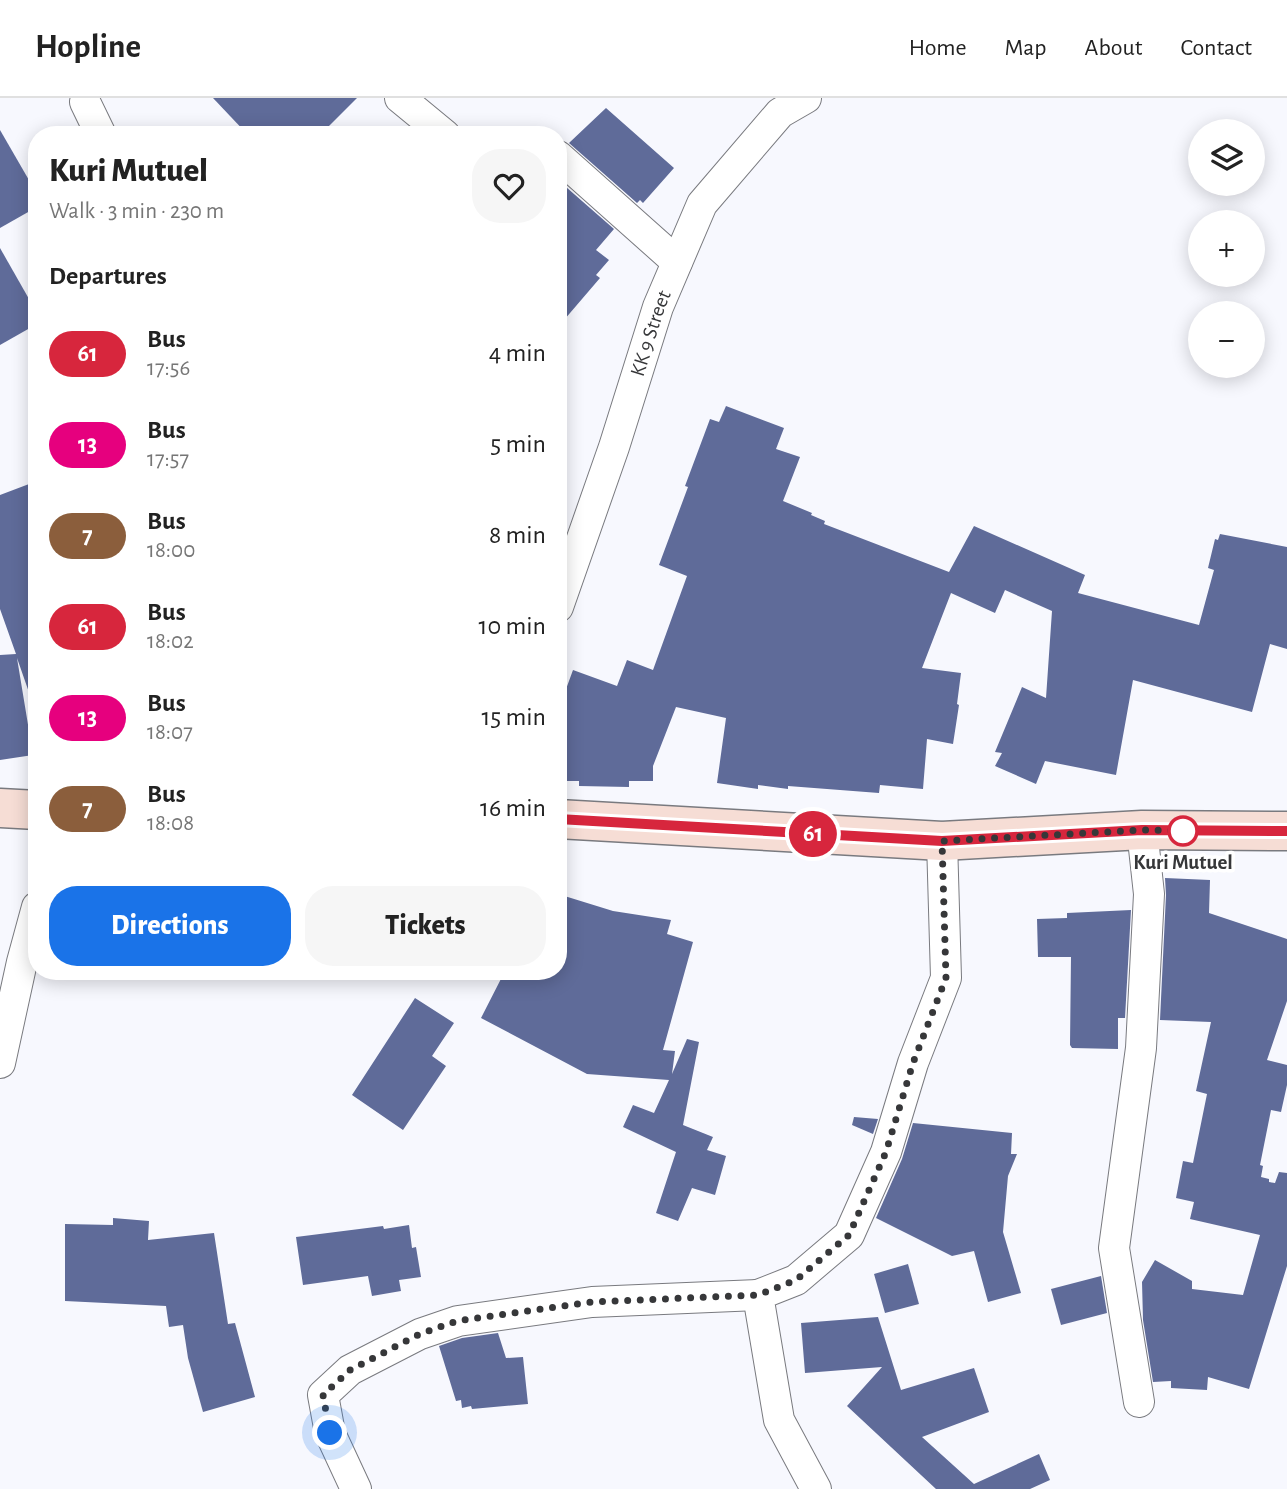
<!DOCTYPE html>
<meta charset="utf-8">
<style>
:root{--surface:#fff;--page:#f6f6f6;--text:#222;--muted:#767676;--line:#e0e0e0;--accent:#1a73e8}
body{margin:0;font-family:"Alegreya Sans",sans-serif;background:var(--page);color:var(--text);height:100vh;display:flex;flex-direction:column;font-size:26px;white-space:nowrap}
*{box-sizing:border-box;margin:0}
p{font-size:23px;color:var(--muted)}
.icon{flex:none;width:38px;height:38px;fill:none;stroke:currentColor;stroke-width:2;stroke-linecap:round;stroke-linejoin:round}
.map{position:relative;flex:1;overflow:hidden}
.drawer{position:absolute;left:28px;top:28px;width:539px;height:854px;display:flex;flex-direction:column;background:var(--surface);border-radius:28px;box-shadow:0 4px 18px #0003}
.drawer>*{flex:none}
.badge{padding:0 14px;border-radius:23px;font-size:24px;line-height:46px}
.fabs{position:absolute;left:1188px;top:21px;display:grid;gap:14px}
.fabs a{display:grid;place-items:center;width:77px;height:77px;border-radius:50%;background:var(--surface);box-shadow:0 4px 18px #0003;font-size:35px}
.you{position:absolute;width:35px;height:35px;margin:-18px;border:5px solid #fff;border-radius:50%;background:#1a73e8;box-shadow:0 0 0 10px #1a73e833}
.map>.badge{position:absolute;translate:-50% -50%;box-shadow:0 0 0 4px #fff}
h2{padding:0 21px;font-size:26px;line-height:63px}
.round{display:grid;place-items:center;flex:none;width:74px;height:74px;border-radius:28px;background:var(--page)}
.headline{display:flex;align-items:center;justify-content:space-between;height:119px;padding:0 21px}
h1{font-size:33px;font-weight:800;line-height:52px}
.button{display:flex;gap:14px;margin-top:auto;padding:14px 21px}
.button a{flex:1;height:80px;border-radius:28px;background:var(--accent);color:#fff;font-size:28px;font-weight:800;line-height:80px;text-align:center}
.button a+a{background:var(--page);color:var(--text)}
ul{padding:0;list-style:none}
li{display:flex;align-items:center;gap:21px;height:91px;padding:0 21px}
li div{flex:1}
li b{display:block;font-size:26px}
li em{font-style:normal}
li .badge{min-width:77px;font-weight:700;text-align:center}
header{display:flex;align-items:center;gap:42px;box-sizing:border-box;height:98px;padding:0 35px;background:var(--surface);border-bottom:2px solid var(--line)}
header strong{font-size:33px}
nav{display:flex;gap:38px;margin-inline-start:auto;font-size:24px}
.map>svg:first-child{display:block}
</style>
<header>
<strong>Hopline</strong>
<nav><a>Home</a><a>Map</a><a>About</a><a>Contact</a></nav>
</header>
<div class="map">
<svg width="1287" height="1391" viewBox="0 0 1287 1391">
<rect width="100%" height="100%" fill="#f7f8fe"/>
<g fill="#5f6b99">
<polygon points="213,0 357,0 320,37 248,37"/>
<polygon points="606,10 674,70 643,105 640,102 637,105 569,45"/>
<polygon points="0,32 37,96 37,109 0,130"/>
<polygon points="558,82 614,131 596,152 609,162 596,177 600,180 558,229"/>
<polygon points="0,150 37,215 37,226 0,247"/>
<polygon points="726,308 784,330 776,351 800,359 783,403 812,415 811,417 825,423 824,426 949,474 974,428 1085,477 1078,495 1199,527 1214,472 1208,470 1215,441 1218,442 1220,436 1287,449 1287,551 1270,546 1252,614 1133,582 1116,677 1045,663 1036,686 995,668 1002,655 995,654 1022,589 1046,600 1052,513 1005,492 995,515 951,495 922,570 961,575 957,606 959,607 953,646 927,641 923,691 880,687 879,695 788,688 788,691 758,687 758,691 717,685 726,620 676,609 653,668 653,683 629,683 629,689 579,688 579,683 558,683 558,613 573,572 617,588 627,562 653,572 687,478 659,467 688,389 685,388 710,321 719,324"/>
<polygon points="37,383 37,602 32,603 17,560 33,657 0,662 0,557 16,556 0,511 0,397"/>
<polygon points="1165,780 1210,782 1209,815 1287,841 1287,903 1267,962 1287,967 1287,987 1281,1014 1271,1012 1260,1067 1263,1068 1261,1079 1269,1081 1269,1084 1275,1085 1279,1074 1287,1075 1287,1168 1249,1291 1208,1279 1207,1292 1171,1290 1171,1283 1153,1284 1143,1222 1142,1184 1155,1162 1192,1183 1192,1191 1243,1197 1260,1137 1190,1121 1194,1104 1176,1100 1183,1063 1193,1065 1207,996 1196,993 1211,924 1160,922 1166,797"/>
<polygon points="558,796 613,813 671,822 667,836 693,844 663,952 675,953 672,976 687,941 699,944 683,1027 713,1039 707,1052 726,1058 715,1097 692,1090 678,1123 656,1115 676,1054 623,1029 633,1007 654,1015 669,982 587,976 481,920 505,873 558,873"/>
<polygon points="1131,812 1125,920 1118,920 1118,951 1072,950 1070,947 1071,859 1038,859 1037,821 1067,820 1067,815"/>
<polygon points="415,900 454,925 432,958 446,968 403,1032 352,997"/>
<polygon points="854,1019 878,1021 873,1036 852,1027"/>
<polygon points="913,1025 1012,1035 1011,1056 1017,1056 1008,1078 1003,1134 1021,1195 988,1204 974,1153 952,1158 876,1120 902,1061"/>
<polygon points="113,1120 149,1123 148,1142 214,1135 228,1226 235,1225 255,1299 203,1314 188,1260 183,1227 169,1229 166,1208 65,1203 65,1126 113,1127"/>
<polygon points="409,1127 412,1150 416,1149 421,1179 399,1182 401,1193 372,1198 368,1178 303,1187 296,1139 383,1128 384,1131"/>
<polygon points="908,1166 919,1206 885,1215 874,1176"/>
<polygon points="1101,1178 1107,1215 1061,1227 1051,1191"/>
<polygon points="878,1219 901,1292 974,1270 989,1314 922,1339 974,1386 1039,1356 1050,1382 1030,1391 936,1391 847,1308 882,1269 805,1275 801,1225"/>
<polygon points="498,1235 506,1260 523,1259 528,1306 472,1311 471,1308 462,1310 461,1302 456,1303 439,1248 462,1240"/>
</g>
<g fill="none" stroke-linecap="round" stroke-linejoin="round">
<g stroke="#797a7f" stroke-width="32">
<g id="street">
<polyline points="400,0 445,37"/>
<polyline points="85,4 101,37"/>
<polyline points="558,58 677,164"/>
<path id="s1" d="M558,509L614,349L658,209L702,106L780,15L806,0"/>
<polyline points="0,965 22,864 37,809"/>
<polyline points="1139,1304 1114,1150 1141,950 1149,796 1142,732"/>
<polyline points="356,1391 330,1335 323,1297 350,1272 420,1236 458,1223 592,1204 758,1197"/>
<polyline points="816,1391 779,1322 758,1197 796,1182 849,1137 886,1054 913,965 946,880 942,743"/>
</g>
</g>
<g stroke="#797a7f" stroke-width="41">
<g id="secondary">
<polyline points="0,710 37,712"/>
<polyline points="558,721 942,743 1142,732 1287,733"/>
</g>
</g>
<use href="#street" stroke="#fff" stroke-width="30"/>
<use href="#secondary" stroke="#f6ddd5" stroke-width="38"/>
</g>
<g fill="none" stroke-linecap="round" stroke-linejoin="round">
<g stroke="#fff" stroke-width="16">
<polyline id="line" points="558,721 942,743 1142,732 1287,733"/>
</g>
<use href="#line" stroke="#d7263d" stroke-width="10"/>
<polyline stroke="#363739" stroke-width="7" stroke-dasharray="0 12.6" points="330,1335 323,1297 350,1272 420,1236 457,1223 592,1204 758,1197 796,1182 849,1137 886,1054 913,965 946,880 942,743 1142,732 1191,733 1183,733"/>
</g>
<circle fill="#fff" stroke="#d7263d" stroke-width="3.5" cx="1183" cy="733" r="14"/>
<g text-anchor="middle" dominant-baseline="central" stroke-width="7" stroke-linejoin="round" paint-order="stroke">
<g font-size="21" fill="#363739" stroke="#fff">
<text stroke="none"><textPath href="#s1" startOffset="289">KK 9 Street</textPath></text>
</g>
<g font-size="21" font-weight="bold" fill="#363739" stroke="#fff">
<text x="1183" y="764">Kuri Mutuel</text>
</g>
</g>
</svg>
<div class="fabs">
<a><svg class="icon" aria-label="layers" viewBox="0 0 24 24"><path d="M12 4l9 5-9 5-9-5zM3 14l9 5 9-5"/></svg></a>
<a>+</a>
<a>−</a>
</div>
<div class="you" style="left:330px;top:1335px"></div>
<b class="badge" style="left:813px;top:736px;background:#d7263d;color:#fff">61</b>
<section class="drawer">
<div class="headline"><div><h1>Kuri Mutuel</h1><p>Walk · 3 min · 230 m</p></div><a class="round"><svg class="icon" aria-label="heart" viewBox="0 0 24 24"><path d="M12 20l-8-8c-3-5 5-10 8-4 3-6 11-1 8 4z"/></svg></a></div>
<h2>Departures</h2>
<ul>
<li><span class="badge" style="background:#d7263d;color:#fff">61</span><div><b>Bus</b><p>17:56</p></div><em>4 min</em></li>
<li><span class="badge" style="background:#e6007e;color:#fff">13</span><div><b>Bus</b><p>17:57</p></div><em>5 min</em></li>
<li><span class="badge" style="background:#8b5e3c;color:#fff">7</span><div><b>Bus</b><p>18:00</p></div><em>8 min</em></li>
<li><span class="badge" style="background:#d7263d;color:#fff">61</span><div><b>Bus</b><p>18:02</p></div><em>10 min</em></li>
<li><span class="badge" style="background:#e6007e;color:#fff">13</span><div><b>Bus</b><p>18:07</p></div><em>15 min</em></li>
<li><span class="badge" style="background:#8b5e3c;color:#fff">7</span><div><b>Bus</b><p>18:08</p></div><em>16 min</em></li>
</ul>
<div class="button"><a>Directions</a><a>Tickets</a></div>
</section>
</div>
